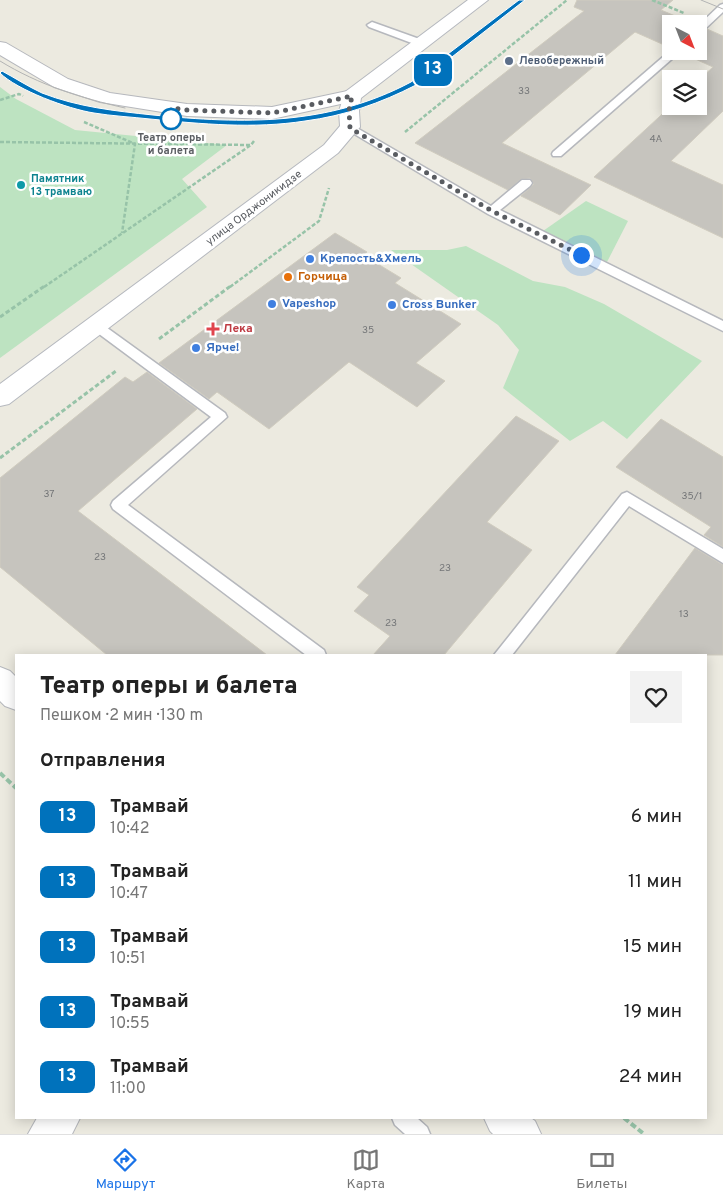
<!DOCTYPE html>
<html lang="ru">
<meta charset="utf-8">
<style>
:root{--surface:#fff;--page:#f2f2f2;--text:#222;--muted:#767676;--line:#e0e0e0;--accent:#1a73e8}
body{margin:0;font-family:Overpass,sans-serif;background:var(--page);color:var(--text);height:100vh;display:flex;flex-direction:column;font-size:19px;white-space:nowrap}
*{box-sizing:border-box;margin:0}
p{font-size:16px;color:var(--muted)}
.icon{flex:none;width:28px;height:28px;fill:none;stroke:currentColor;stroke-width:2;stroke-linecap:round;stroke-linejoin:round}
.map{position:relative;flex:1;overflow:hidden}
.side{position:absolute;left:15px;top:654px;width:692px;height:465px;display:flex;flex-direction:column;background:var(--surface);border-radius:0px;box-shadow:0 2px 12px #0003}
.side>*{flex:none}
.badge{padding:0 10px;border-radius:8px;font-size:18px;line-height:32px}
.needle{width:32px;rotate:138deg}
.controls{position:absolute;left:662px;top:15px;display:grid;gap:10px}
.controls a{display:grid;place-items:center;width:45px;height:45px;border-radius:0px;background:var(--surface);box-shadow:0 2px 12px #0003;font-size:25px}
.you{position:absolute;width:25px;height:25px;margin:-12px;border:4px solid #fff;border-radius:50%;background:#1a73e8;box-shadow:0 0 0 8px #1a73e833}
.map>.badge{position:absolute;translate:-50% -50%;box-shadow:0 0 0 2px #fff}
h2{padding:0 25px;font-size:19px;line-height:45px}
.round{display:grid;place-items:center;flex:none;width:52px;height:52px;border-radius:0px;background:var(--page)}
.summary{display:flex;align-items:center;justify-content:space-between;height:85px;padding:0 25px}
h1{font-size:24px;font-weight:800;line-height:38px}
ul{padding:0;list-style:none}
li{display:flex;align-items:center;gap:15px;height:65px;padding:0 25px}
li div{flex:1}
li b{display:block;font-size:19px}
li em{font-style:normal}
li .badge{min-width:55px;font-weight:700;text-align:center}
.menu{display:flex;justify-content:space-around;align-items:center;height:70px;border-top:1px solid var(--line);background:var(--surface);font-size:14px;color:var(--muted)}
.menu a{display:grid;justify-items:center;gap:2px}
.menu .active{color:var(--accent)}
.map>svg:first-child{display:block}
</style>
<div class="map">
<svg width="723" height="1134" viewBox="0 0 723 1134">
<rect width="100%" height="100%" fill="#eceae0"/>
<g fill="#bde3c1">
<polygon points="0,87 16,99 75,130 227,145 182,179 207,207 0,358"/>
<polygon points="586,201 628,221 607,262 543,231"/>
<polygon points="466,246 533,281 565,287 604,304 702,361 627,439 603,421 570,441 503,388 519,350 498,325 391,250 447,250"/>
</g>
<g fill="#c6c4be" stroke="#d0ccbf">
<polygon points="577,0 673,0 661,10 694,24 671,24 671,48 635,32 502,143 591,185 560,215 521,196 534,184 530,178 521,179 508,190 415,143 584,11 574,7"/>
<polygon points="707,29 723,36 723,111 671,161 723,185 723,238 594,177 671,106 699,106 699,80 713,67 682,53 699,51 699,31"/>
<polygon points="335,233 367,252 363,255 401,278 395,283 461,324 416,363 445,381 417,407 349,362 269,429 217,392 209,399 159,363"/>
<polygon points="147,372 197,409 78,511 267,655 107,655 0,567 0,478 125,377 133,382"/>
<polygon points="516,416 559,441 487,522 532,550 444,655 373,655 390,636 354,611 369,595 357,587"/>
<polygon points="661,419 723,457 723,547 704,535 711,527 616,467"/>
<polygon points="695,548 723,565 723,655 615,655"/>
</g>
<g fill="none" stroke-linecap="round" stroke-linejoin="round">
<g stroke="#b6b8bd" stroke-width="3">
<g id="service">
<polygon points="723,4 723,12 705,29 699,29 699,25 720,5"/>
<polygon points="372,22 425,41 426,43 425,45 417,45 369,27 367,25"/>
<polygon points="671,50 681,51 561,156 553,156 552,154 553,152"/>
<polygon points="350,124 491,206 522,180 530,180 532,183 530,186 500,210 723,321 723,331 488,214 346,129 345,127 346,125"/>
<polygon points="95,320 99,322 225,413 227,417 128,505 324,650 326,655 306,655 113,509 111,505 113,501 211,417 91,328 89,325 91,322"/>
<polygon points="627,492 723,549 723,563 629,506 512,655 494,655 622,494"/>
<polygon points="392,1118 417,1118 427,1127 430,1134 405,1134 395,1125"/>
</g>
</g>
<g stroke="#b6b8bd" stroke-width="2">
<g id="minor">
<polygon points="0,42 6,43 68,79 110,93 187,104 272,107 352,90 359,92 362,96 359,100 272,119 187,116 100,102 54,87 0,55"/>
<polygon points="37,1118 80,1118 72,1134 28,1134"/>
</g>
</g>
<g stroke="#b6b8bd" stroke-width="2">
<g id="tertiary">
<polygon points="0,667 10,671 16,677 16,710 5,706 0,701"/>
<polygon points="484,1118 531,1118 535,1121 541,1134 493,1134 490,1131"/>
</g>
</g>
<g stroke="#b6b9bf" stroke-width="2">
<polygon id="secondary" points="468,0 488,0 361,98 359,111 360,127 338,153 9,404 0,406 0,384 324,145 340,126 339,111 345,92"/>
</g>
<g stroke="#97c3a8" stroke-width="2.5" stroke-dasharray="4 2" stroke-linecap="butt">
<polyline points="652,0 684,13"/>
<polyline points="0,100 19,94 23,96"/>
<polyline points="84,122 135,144 122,233"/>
<polyline points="405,132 567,0"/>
<polyline points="0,142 250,145"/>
<polyline points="44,287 251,145 254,141"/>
<polyline points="230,287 319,221 329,188"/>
</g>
<g stroke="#97c3a8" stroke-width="3" stroke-dasharray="4.5 2.5" stroke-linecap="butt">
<polyline points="0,317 46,285"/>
<polyline points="159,339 232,285"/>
<polyline points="0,458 116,371"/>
</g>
<g stroke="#97c3a8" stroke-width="4" stroke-dasharray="6 3" stroke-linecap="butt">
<polyline points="0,773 16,788"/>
<polyline points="624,1118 644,1134"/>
</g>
<use href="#service" fill="#fff" fill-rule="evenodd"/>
<use href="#minor" fill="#fff" fill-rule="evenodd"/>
<use href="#tertiary" fill="#fff" fill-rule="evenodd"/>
<use href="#secondary" fill="#fff" fill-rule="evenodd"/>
<g stroke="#b3b4b4" stroke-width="1">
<polyline points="701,0 723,9"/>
<path d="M0,61C39,85 81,98 125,108"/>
<path d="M0,73C16,83 33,92 51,98C132,127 300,134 380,100C432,77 477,35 522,0"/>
</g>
</g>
<path fill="#0072bc" stroke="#fff" d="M519,0H525L416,85C381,103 344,116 305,121C254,129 202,124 150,119C132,117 112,116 94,113C68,109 17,90 0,73L2,71C15,78 29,87 42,93C78,107 115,111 153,115C244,124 328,126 411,82Z"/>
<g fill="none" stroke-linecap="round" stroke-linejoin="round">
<polyline stroke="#595c61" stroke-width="5" stroke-dasharray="0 9" points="171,119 171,108 187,110 272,113 352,96 349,110 350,128 492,211 581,255"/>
</g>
<circle fill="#5c6f8a" stroke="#fff" stroke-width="2" cx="509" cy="61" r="5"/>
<circle fill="#fff" stroke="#0072bc" stroke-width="2.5" cx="171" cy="119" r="10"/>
<circle fill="#0f9aa8" stroke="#fff" stroke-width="2" cx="21" cy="185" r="5"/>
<g fill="#3f7fe0" stroke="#fff" stroke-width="2">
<circle cx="310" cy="259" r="5"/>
<circle cx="272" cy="304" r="5"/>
<circle cx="392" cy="305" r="5"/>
<circle cx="196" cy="348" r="5"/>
</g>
<circle fill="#e8710a" stroke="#fff" stroke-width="2" cx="288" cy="277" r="5"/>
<path fill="#e0444e" stroke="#fff" stroke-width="2" d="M210.5 321.5h5v5h5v5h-5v5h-5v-5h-5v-5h5z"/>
<g text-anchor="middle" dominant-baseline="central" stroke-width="5" stroke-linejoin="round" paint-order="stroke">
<g font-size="10" fill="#747678">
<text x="524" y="91">33</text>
<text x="656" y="139">4А</text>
<text x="368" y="330">35</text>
<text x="49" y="494">37</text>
<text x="692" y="496">35/1</text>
<text x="100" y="557">23</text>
<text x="445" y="568">23</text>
<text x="684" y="614">13</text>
<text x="391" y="623">23</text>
</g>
<g font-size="11" font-weight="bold" fill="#4e5e75" stroke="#fff" text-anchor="start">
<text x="519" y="61">Левобережный</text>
</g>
<g font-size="11" font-weight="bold" fill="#595c61" stroke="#fff">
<text x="171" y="138">Театр оперы<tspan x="171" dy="13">и балета</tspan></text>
</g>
<g font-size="11" font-weight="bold" fill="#0d838f" stroke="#fff" text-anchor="start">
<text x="31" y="179">Памятник<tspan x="31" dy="13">13 трамваю</tspan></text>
</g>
<g font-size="11" fill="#595c61" stroke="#fff">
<text transform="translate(254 208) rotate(-37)">улица Орджоникидзе</text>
</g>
<g font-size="12" font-weight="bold" fill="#366cbe" stroke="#fff" text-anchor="start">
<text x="320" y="259">Крепость&amp;Хмель</text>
<text x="282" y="304">Vapeshop</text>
<text x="402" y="305">Cross Bunker</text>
<text x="206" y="348">Ярче!</text>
</g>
<g font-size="12" font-weight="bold" fill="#c56008" stroke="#fff" text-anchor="start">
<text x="298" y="277">Горчица</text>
</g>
<g font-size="12" font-weight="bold" fill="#be3a42" stroke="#fff" text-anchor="start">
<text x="223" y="329">Лека</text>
</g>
</g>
</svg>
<div class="controls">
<a><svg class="needle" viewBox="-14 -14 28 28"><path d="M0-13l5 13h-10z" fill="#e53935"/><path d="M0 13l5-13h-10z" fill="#767676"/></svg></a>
<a><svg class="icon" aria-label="layers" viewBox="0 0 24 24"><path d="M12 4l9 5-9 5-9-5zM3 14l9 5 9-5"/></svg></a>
</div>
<div class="you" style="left:581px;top:255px"></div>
<b class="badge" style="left:433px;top:70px;background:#0072bc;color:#fff">13</b>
<section class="side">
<div class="summary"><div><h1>Театр оперы и балета</h1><p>Пешком · 2 мин · 130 m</p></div><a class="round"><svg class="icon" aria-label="heart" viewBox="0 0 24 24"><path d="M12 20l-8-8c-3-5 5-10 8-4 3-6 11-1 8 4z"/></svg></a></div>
<h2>Отправления</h2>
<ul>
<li><span class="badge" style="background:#0072bc;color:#fff">13</span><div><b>Трамвай</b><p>10:42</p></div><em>6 мин</em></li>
<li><span class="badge" style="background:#0072bc;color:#fff">13</span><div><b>Трамвай</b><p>10:47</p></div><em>11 мин</em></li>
<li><span class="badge" style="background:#0072bc;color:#fff">13</span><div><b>Трамвай</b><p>10:51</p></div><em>15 мин</em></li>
<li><span class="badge" style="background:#0072bc;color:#fff">13</span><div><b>Трамвай</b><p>10:55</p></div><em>19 мин</em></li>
<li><span class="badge" style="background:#0072bc;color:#fff">13</span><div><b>Трамвай</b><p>11:00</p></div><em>24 мин</em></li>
</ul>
</section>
</div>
<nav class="menu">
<a class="active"><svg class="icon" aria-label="directions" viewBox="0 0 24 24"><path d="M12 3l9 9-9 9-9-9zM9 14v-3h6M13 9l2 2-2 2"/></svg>Маршрут</a>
<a><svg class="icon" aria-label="map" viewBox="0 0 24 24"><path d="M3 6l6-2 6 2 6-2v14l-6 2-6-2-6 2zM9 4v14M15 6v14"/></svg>Карта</a>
<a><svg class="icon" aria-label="tickets" viewBox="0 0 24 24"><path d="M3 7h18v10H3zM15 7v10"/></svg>Билеты</a>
</nav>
